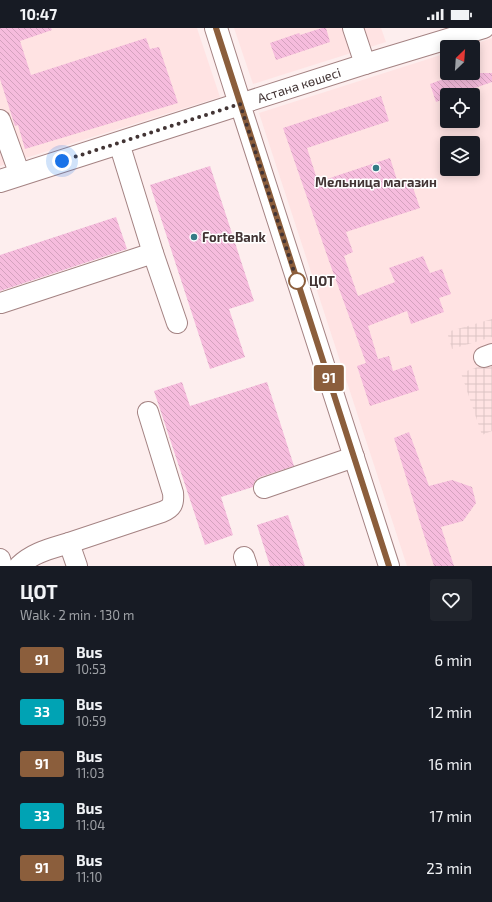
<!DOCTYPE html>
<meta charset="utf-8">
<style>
:root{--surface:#171b24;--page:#20242c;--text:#f1f3f6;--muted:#9ea1a6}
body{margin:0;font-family:"Exo 2",sans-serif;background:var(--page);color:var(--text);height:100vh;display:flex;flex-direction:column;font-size:15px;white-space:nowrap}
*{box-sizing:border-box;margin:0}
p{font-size:13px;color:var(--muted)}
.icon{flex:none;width:22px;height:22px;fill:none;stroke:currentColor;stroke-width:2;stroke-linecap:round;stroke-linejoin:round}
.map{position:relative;height:538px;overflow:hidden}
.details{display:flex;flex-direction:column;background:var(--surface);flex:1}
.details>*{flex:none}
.badge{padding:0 8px;border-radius:3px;font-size:14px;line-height:26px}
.needle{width:26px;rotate:25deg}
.buttons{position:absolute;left:440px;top:12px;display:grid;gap:8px}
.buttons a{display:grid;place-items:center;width:40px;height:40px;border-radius:4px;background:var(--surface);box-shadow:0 2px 10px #0003;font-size:20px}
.you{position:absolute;width:20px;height:20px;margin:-10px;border:3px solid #fff;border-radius:50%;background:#1a73e8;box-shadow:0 0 0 6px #1a73e833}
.map>.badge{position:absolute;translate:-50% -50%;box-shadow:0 0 0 2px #fff}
.round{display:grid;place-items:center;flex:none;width:42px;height:42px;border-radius:4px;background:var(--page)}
.head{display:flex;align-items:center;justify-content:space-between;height:68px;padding:0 20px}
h1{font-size:19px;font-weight:700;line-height:30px}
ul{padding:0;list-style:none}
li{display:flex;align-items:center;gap:12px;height:52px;padding:0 20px}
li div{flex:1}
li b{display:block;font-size:15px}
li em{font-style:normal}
li .badge{min-width:44px;font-weight:700;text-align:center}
.status{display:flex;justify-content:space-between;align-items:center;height:28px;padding:0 20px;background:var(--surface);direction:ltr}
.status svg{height:11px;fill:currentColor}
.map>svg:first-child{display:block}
</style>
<div class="status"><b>10:47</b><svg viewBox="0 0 49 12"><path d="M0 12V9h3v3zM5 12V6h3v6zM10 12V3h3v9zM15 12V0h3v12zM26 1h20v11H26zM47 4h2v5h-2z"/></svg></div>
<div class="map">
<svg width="492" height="538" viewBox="0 0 492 538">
<defs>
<pattern id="industrial-grid" width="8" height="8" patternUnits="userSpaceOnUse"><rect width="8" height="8" fill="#ffe3e3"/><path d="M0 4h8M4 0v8" fill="none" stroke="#dcc3c3"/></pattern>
<pattern id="building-back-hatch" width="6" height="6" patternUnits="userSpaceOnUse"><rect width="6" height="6" fill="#f6bcdd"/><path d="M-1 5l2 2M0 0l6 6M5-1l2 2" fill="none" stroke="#d4a2be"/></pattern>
</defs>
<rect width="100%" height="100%" fill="#fdeeee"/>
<g fill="#ffe3e3" fill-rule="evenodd">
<polygon points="0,0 197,0 220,69 0,138"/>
<polygon points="234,0 381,0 386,14 253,56"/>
<path d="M492,10V538H407L259,85L447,25V45H473V19H465ZM447,67H473V93H447ZM447,115H473V141H447Z"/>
</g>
<g fill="url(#industrial-grid)">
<polygon points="492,291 492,309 452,321 447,304"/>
<polygon points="492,334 492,403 482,407 461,345"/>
</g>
<g fill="url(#building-back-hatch)">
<polygon points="0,0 51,0 52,2 20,13 31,47 146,10 150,21 159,19 178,75 25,121 18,97 15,98 0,51"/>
<polygon points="322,0 326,0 330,14 276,32 270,15 299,5 300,7"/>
<polygon points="460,45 492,45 492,54 455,67 447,67 447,70 436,74 430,56"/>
<polygon points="381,68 389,93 307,120 318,154 390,130 398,155 410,151 420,180 346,204 353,224 344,228 358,268 395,254 389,240 423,228 430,245 442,241 451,266 439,270 444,284 411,296 407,283 368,298 378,331 389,328 393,343 411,337 419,362 370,378 357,338 366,335 329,233 283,100"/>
<polygon points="210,138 254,273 229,281 245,329 210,341 150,157"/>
<polygon points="116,189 127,221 0,263 0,227"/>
<polygon points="182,354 190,378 267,354 294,438 260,449 255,453 253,459 221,469 233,507 205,517 154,363"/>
<polygon points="409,404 429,458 452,452 472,459 476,475 463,493 441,499 454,538 434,538 423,504 394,410"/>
<polygon points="288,487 305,538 270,538 257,497"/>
</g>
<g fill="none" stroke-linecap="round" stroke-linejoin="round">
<g stroke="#a48383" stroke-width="22">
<g id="minor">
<polyline points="353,0 365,36"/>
<polyline points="0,92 20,147"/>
<polyline points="119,115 153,225 177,295"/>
<polyline points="1,275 153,225"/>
<polyline points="484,329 492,326"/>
<polyline points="264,460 354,429"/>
<path d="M69,515L162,484C172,480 174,476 173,465L148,384"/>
<polyline points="244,529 247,538"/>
<polyline points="0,531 2,538"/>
<path d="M19,538C34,524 50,521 69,515L77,538"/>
<polyline points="389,538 240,76 365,36 484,0"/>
</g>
</g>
<g stroke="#a48383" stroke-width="24">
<polyline id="major" points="0,153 240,76 216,0"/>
</g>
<use href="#minor" stroke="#fff" stroke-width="20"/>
<use href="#major" stroke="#fff" stroke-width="22"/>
</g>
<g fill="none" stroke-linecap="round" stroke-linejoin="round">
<g stroke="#fff" stroke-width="9">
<polyline id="line" points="216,0 389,538"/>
</g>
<use href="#line" stroke="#8b5e3c" stroke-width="6"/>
<polyline stroke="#423434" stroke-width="4" stroke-dasharray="0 7.2" points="62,133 240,76 297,253"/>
</g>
<g fill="#347b85" stroke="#fff" stroke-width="1.5">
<circle cx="376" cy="140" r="4"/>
<circle cx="194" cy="209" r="4"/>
</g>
<circle fill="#fff" stroke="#8b5e3c" stroke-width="2" cx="297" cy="253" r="8"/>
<g text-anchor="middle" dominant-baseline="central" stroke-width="3" stroke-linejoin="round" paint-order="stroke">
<g font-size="13" fill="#423434" stroke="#fff">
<text transform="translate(299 57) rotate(-18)">Астана көшесі</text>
</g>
<g font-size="13" font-weight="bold" fill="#423434" stroke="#fff">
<text x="376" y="154">Мельница магазин</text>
<text x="202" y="209" text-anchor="start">ForteBank</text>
</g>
<g font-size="13" font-weight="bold" fill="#423434" stroke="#fff" text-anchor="start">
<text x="309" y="253">ЦОТ</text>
</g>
</g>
</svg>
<div class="buttons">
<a><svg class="needle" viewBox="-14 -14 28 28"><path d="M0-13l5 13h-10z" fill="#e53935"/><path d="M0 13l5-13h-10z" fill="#9ea1a6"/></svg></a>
<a><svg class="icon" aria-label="locate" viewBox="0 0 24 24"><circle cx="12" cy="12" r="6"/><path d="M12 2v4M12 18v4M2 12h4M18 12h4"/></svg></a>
<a><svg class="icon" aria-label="layers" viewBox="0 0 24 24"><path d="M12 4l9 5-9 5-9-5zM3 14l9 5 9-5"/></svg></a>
</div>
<div class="you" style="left:62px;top:133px"></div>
<b class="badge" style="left:329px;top:350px;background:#8b5e3c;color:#fff">91</b>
</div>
<section class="details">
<div class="head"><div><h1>ЦОТ</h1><p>Walk · 2 min · 130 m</p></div><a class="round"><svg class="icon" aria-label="heart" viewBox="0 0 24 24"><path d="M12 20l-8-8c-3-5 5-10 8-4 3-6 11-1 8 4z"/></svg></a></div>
<ul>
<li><span class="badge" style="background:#8b5e3c;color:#fff">91</span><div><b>Bus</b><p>10:53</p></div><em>6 min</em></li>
<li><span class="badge" style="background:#00a3b4;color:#fff">33</span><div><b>Bus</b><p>10:59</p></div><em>12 min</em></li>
<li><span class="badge" style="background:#8b5e3c;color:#fff">91</span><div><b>Bus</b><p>11:03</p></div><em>16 min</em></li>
<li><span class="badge" style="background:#00a3b4;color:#fff">33</span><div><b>Bus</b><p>11:04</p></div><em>17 min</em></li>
<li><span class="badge" style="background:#8b5e3c;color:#fff">91</span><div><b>Bus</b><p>11:10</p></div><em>23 min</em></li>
</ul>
</section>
